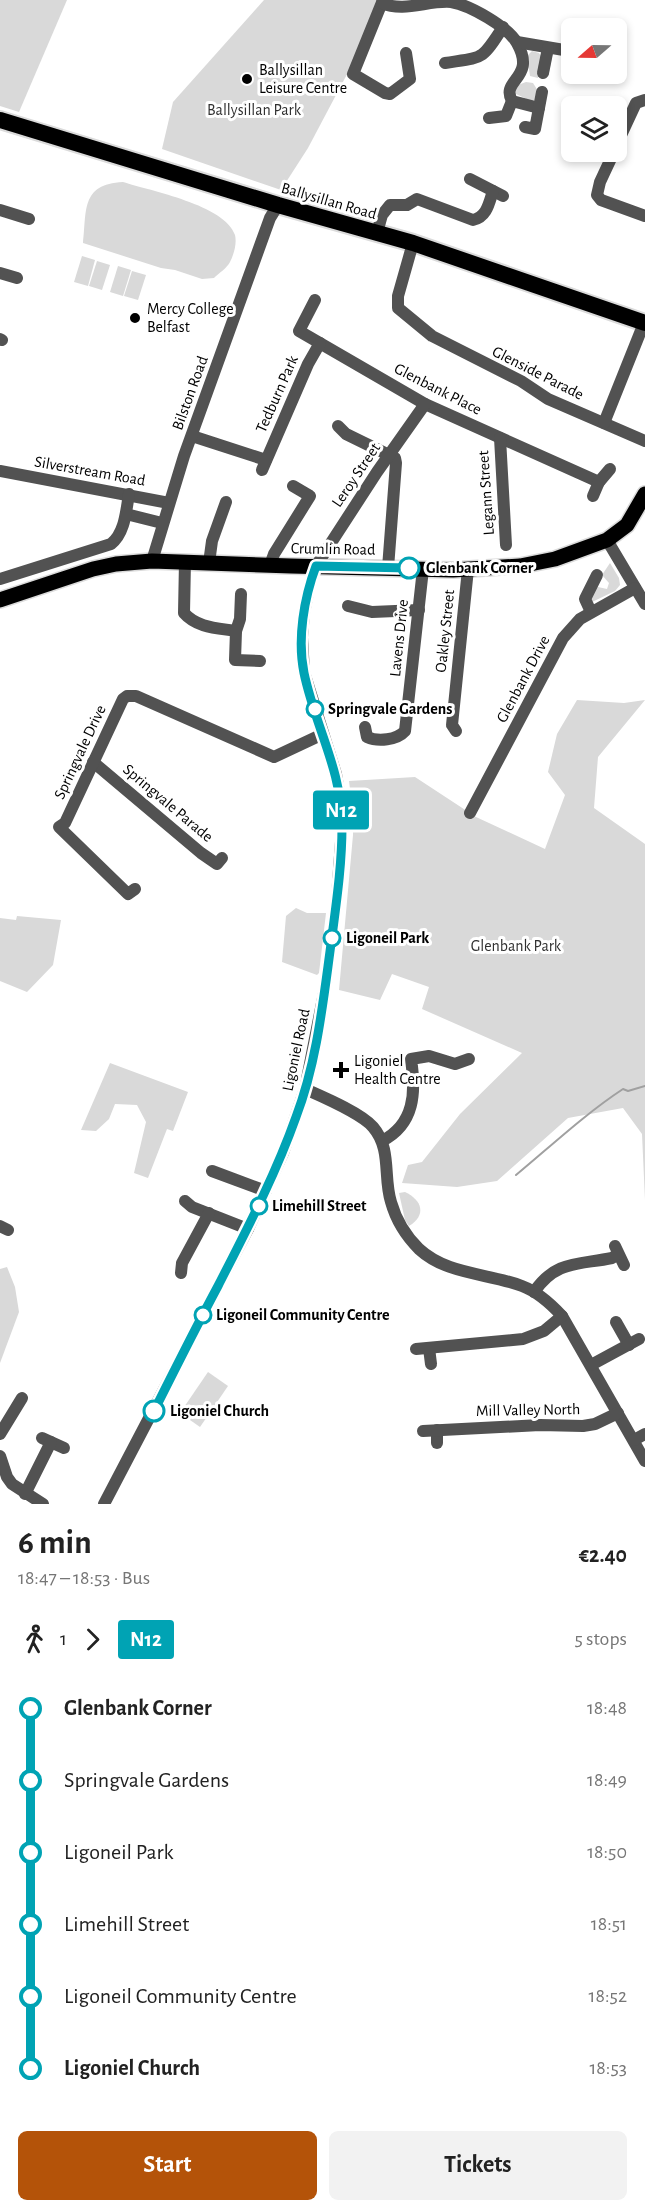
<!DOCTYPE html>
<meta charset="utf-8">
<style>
:root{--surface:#fff;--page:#f2f2f2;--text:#222;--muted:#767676;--accent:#b45309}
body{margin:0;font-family:"Alegreya Sans",sans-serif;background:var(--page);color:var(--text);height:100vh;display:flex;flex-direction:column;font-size:22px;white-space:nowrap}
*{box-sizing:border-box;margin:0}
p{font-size:20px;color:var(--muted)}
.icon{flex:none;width:33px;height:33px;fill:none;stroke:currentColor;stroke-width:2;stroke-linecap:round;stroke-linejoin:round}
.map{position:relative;height:1504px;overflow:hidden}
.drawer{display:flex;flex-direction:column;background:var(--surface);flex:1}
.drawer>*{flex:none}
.badge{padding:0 12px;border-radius:4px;font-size:21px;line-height:39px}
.needle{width:39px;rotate:250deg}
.controls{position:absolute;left:561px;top:18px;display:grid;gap:12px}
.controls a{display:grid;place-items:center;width:66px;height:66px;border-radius:9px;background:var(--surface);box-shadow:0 3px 9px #0003;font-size:30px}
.map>.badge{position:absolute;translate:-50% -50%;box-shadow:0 0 0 3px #fff}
.legs{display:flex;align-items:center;gap:9px;height:66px;padding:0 18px;font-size:20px}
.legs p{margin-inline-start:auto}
.head{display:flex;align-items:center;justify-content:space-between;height:102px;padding:0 18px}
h1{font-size:33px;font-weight:700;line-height:45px}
.cta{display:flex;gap:12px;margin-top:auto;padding:12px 18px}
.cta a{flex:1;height:69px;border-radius:9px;background:var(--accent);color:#fff;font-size:24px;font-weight:700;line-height:69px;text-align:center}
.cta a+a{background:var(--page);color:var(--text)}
ul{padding:0 18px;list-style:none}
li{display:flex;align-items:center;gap:21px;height:72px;font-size:22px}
li i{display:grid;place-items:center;width:9px;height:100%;margin:0 8px;background:currentColor}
li i::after{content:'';width:15px;height:15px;margin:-8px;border:4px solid;border-radius:50%;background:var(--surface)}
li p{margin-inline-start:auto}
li:first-child i{background:linear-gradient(#0000 50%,currentColor 0)}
li:last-child i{background:linear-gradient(currentColor 50%,#0000 0)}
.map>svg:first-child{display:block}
</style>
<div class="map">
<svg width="645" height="1504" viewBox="0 0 645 1504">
<rect width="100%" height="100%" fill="#fff"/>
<g fill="#d9d9d9">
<polygon points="0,0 67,0 19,112 0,106"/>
<polygon points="264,0 377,0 354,61 308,148 281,190 162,149 173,102"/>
<polygon points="532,51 539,53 542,58 538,78 530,76 527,56"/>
<polygon points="526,82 533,83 538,91 535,100 531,101 516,94 515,88 518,85"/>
<path d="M123,182C151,191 225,205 235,235C237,243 234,254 230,262C227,268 219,273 214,278L202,279L175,270L161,268L83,243C87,212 80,184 123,182Z"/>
<polygon points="82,256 95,260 88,286 74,282"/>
<polygon points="97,261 110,265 102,290 89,286"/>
<polygon points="118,266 131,270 123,296 110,292"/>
<polygon points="132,271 146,275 138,300 124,296"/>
<polygon points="610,563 619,578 620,585 615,591 592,602 590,598 595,589 598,587 607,589 609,583 602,575"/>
<polygon points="577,700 624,703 645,700 598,757 594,808 645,844 645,1200 642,1134 623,1108 568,1118 497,1181 457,1187 402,1183 408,1165 422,1162 460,1114 522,1053 422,1009 429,987 392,974 380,1000 339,990 353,835 353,814 349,781 415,777 476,817 545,849 565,795 548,772 557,734"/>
<polygon points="296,908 307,913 326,913 319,973 317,975 282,962 286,916"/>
<polygon points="17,916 61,920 53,965 27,992 0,981 0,918 16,920"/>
<polygon points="110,1063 188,1092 173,1131 167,1129 148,1178 134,1173 146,1122 137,1105 115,1104 109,1119 96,1131 81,1130"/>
<path d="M405,1192C422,1200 427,1215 409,1226L405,1220L399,1193Z"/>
<polygon points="7,1267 15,1287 19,1312 0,1363 0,1269"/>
<polygon points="208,1372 228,1386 200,1427 180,1413"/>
</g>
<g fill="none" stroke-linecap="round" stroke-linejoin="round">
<path stroke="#a0a0a0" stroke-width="2" d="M516,1175C551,1146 585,1114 623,1089L628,1091L645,1086"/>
<g stroke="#dbdbdb" stroke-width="18">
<polyline id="major" points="0,600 93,569 116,564 152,561 291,566 453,570 520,566 555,559 607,540 627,525 645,494"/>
</g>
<g stroke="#dbdbdb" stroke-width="20">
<polyline id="highway" points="0,120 278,205 413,243 645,323"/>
</g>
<g stroke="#525252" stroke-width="12">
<polyline points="383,0 353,74 385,93 390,94 410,79 406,53"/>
<path d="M382,3C404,13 428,0 451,2C470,5 508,27 517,43C537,79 500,79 512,101L539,108"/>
<polyline points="517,42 564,50"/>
<path d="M445,63C484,57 481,61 503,27"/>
<polyline points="543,73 548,48"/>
<polyline points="489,118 506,116 512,101"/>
<polyline points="525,127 535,129 542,92"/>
<polyline points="616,146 636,103 645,100"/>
<polyline points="614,152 600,182 597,195 601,200 645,216"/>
<polyline points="470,179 503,196"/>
<polyline points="0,210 29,219"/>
<path d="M377,233L382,215L390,205H407L417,199L473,220C487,217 489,203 493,191"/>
<polyline points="413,243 398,296 398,308 432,336 521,381 548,399 645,441"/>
<polyline points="0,273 17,278"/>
<polyline points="315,300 299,331 425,404 599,482"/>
<polyline points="0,339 2,340"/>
<polyline points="604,423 644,323"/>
<polyline points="338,426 346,434 395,458 396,463 388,568"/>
<polyline points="192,436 266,460"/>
<polyline points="500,438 506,545"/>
<polyline points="262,470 308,364 320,343"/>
<polyline points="0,471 169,503"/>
<polyline points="593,496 599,482 610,469"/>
<polyline points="126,514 162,523"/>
<polyline points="607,540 645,604"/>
<polyline points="152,561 184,456 270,218 278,205"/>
<path d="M185,561L184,613C197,628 218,628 236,631"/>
<polyline points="209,563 212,541 226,502"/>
<polyline points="270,565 274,554 310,496 293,486"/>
<path d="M0,579L111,544C125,533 126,511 129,494"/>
<polyline points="241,594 240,619 236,631 235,660 260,661"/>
<polyline points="348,606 372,612 419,610"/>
<polyline points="591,612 585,599 597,575"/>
<path d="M365,727L367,737C378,742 397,740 405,731L423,569"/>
<polyline points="456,731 452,725 468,569"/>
<polyline points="93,762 201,853 217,864 222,858"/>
<polyline points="470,813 563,638 580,619 635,588"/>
<polyline points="135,889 128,894 59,827 65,823 123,699 127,696 136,696 274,757 323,734"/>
<path d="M305,1089C323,1097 361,1113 373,1127C392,1149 383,1177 391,1202C396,1220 406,1236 419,1249C447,1275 488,1273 522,1286C538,1292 551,1304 562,1316L645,1461"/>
<path d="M382,1141C415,1124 416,1092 411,1059L429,1056L455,1064L469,1059"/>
<polyline points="212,1171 266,1191"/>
<polyline points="185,1201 192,1207 248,1229"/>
<polyline points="0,1226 8,1230"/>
<polyline points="615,1246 624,1265"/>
<polyline points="181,1273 182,1263 209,1213"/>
<path d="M534,1292C556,1260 578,1265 612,1258L618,1254"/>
<polyline points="616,1322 629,1345"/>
<polyline points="429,1348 431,1364"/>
<polyline points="416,1349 523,1339 544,1331 562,1316"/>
<polyline points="591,1365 639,1339"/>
<polyline points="437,1430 437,1443"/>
<polyline points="423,1431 540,1425 583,1426 595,1424 618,1413"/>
<polyline points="0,1434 22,1398"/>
<polyline points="42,1438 64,1448"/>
<polyline points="634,1440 645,1434"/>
<polyline points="0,1456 7,1477 12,1484 43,1504"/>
<polyline points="25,1494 51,1442"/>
<polyline points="104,1504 248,1229 283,1153 305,1089 326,983 337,897 342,828 341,804 336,774 304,672 302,637 304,613 310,583 316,566 377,472 425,404"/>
</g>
<use href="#major" stroke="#000" stroke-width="15"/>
<use href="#highway" stroke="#000" stroke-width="16"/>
</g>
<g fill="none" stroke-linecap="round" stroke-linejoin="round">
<g stroke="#fff" stroke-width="14">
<path id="line-1" d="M154,1411C175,1369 196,1327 218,1286C246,1231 275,1176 296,1117C317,1062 323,1002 331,944C336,905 342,866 342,826C342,770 315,726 304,673C297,639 304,598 316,566L409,568"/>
</g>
<use href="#line-1" stroke="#00a3b4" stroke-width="9"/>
</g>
<g fill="#000" stroke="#fff" stroke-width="2">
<circle cx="247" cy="79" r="6"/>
<circle cx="135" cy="318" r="6"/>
<path d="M338 1061h6v6h6v6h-6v6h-6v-6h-6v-6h6z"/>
</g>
<g fill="#fff" stroke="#00a3b4" stroke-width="3">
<circle cx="409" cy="568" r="10"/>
<circle cx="315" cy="709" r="8"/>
<circle cx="332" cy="938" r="8"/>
<circle cx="259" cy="1206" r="8"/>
<circle cx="203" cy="1315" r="8"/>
<circle cx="154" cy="1411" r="10"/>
</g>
<g text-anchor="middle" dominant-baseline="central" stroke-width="6" stroke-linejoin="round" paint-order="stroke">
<g font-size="16" fill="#000" stroke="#fff" text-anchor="start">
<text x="259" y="70">Ballysillan<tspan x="259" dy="18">Leisure Centre</tspan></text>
<text x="147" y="309">Mercy College<tspan x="147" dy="18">Belfast</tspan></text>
<text x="354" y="1061">Ligoniel<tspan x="354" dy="18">Health Centre</tspan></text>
</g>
<g font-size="16" fill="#303030" stroke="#fff">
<text x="254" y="110">Ballysillan Park</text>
<text x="516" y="946">Glenbank Park</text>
</g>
<g font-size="16" fill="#000" stroke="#fff">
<text transform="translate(329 201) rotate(16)">Ballysillan Road</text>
<text transform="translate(538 373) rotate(27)">Glenside Parade</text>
<text transform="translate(438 389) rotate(27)">Glenbank Place</text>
<text transform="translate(190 393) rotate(-70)">Bilston Road</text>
<text transform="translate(277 394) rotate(-66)">Tedburn Park</text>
<text transform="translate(90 471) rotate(10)">Silverstream Road</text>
<text transform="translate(356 475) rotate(-56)">Leroy Street</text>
<text transform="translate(486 493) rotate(-94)">Legann Street</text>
<text transform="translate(333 549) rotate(1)">Crumlin Road</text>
<text transform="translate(445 631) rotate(-84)">Oakley Street</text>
<text transform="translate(399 638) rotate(-84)">Lavens Drive</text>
<text transform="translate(523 679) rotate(-62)">Glenbank Drive</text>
<text transform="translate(80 752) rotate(-65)">Springvale Drive</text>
<text transform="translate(168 803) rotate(40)">Springvale Parade</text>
<text transform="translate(296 1050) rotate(-78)">Ligoniel Road</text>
<text transform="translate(528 1410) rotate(-1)">Mill Valley North</text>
</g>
<g font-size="16" font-weight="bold" fill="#000" stroke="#fff" text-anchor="start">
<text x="426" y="568">Glenbank Corner</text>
<text x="328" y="709">Springvale Gardens</text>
<text x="346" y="938">Ligoneil Park</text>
<text x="272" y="1206">Limehill Street</text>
<text x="216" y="1315">Ligoneil Community Centre</text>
<text x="170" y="1411">Ligoniel Church</text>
</g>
</g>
</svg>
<div class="controls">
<a><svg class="needle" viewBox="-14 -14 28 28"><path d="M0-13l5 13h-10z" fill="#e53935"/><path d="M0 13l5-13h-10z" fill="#767676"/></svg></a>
<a><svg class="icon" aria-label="layers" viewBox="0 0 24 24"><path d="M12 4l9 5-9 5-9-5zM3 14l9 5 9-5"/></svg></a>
</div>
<b class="badge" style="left:341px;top:810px;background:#00a3b4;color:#fff">N12</b>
</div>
<section class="drawer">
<div class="head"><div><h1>6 min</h1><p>18:47 – 18:53 · Bus</p></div><b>€2.40</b></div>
<div class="legs"><svg class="icon" aria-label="walk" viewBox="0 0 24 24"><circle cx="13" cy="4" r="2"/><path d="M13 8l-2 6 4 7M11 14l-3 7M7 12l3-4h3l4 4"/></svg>1<svg class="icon" aria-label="forward" viewBox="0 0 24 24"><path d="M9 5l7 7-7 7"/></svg><b class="badge" style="background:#00a3b4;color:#fff">N12</b><p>5 stops</p></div>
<ul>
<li><i style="color:#00a3b4"></i><b>Glenbank Corner</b><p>18:48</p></li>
<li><i style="color:#00a3b4"></i><span>Springvale Gardens</span><p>18:49</p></li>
<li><i style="color:#00a3b4"></i><span>Ligoneil Park</span><p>18:50</p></li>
<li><i style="color:#00a3b4"></i><span>Limehill Street</span><p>18:51</p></li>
<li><i style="color:#00a3b4"></i><span>Ligoneil Community Centre</span><p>18:52</p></li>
<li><i style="color:#00a3b4"></i><b>Ligoniel Church</b><p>18:53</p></li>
</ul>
<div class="cta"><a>Start</a><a>Tickets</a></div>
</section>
